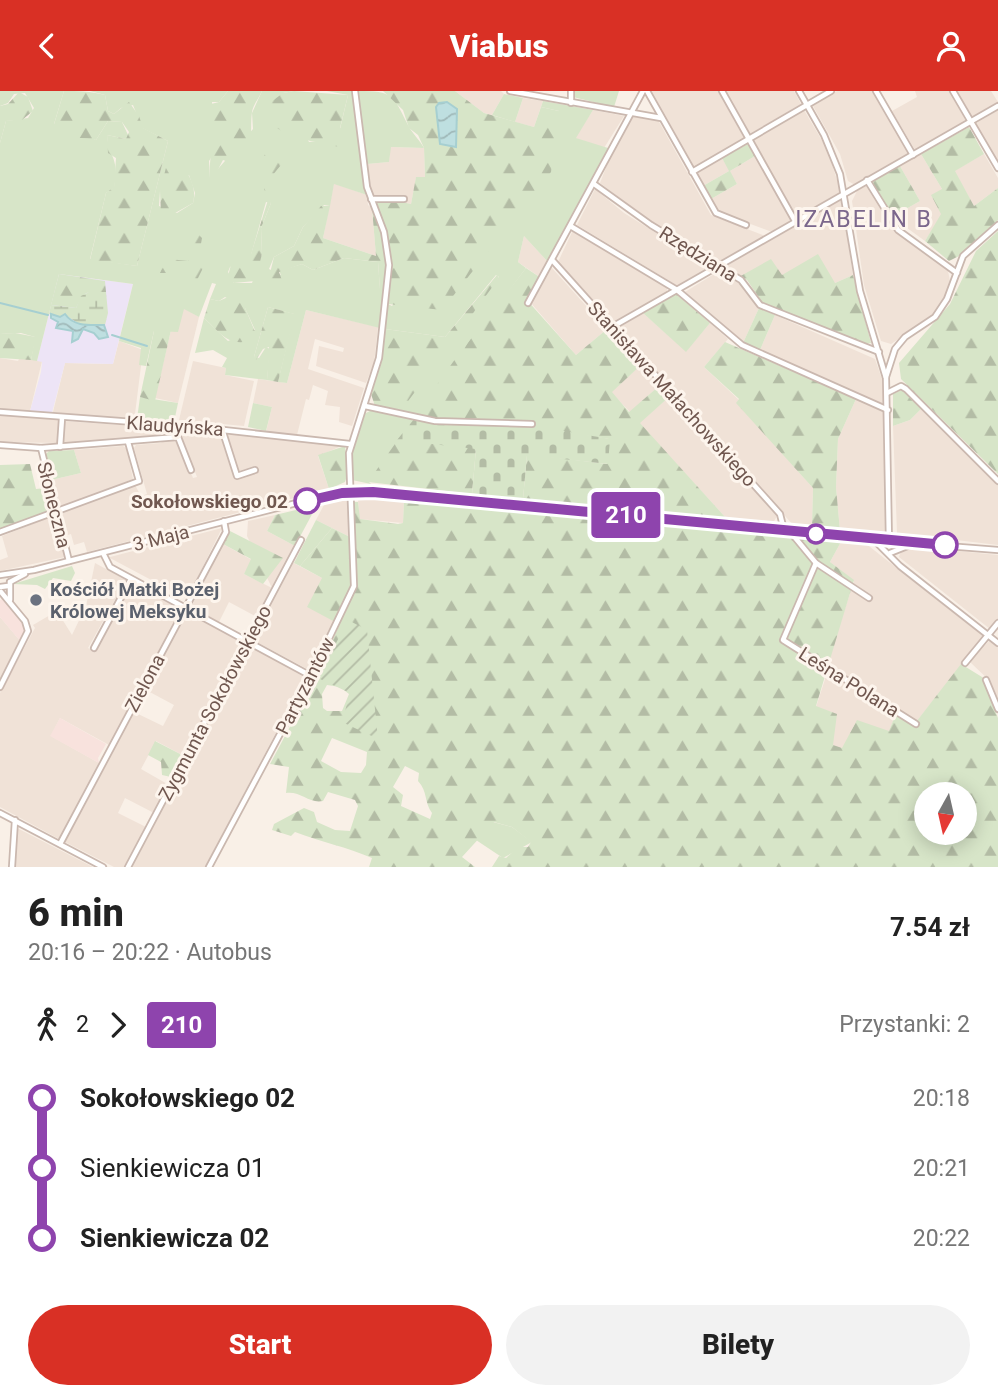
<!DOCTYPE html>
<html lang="pl">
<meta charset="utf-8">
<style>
:root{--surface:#fff;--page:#f2f2f2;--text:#222;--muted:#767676;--accent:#d93025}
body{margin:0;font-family:Roboto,sans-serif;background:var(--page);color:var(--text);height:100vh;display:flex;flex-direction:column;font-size:26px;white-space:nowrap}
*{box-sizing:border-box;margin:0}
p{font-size:23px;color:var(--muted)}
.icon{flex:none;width:38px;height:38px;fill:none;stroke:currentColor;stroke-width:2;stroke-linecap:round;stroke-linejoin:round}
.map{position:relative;height:776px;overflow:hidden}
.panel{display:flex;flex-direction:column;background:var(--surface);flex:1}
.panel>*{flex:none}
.badge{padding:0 14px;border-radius:5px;font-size:24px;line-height:46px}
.needle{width:46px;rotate:188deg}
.tools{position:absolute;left:914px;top:691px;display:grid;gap:14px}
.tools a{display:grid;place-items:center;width:63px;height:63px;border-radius:50%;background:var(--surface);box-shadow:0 4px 18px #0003;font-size:35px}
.map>.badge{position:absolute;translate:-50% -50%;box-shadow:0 0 0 4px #fff}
.legs{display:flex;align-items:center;gap:10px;height:77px;padding:0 28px;font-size:23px}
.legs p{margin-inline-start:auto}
.headline{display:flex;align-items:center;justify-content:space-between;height:119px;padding:0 28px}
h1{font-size:38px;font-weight:800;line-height:52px}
.primary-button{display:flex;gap:14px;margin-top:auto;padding:14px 28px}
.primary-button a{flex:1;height:80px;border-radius:42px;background:var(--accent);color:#fff;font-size:28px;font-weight:800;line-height:80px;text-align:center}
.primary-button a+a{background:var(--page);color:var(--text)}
ul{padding:0 28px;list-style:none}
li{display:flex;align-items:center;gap:24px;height:70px;font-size:26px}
li i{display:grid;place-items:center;width:10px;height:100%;margin:0 9px;background:currentColor}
li i::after{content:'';width:18px;height:18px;margin:-9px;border:5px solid;border-radius:50%;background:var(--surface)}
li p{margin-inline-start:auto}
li:first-child i{background:linear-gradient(#0000 50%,currentColor 0)}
li:last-child i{background:linear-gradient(currentColor 50%,#0000 0)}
header{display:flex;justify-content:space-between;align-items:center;height:91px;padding:0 28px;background:var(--accent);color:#fff;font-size:32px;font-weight:800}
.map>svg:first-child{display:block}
</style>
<header><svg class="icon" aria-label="back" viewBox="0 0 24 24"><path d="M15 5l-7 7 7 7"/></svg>Viabus<svg class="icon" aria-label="person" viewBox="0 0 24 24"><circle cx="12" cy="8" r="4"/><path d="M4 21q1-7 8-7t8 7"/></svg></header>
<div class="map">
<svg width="998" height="776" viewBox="0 0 998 776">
<defs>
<pattern id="forest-firs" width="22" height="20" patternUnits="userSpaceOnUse" patternTransform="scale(1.75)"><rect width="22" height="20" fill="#d7e5c8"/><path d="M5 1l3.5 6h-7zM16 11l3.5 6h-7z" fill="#b3bca5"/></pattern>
<pattern id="wetland-marsh" width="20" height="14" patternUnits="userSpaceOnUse" patternTransform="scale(1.75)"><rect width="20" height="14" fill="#d7e5c8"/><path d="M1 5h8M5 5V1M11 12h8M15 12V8" fill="none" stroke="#b3bca5"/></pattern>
<pattern id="cemetery-stones" width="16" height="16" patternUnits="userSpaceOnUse" patternTransform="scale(1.75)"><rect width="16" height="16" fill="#d7e5c8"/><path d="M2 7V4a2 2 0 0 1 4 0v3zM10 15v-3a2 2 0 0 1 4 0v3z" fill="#b3bca5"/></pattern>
<pattern id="garden-furrows" width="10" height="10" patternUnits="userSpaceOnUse" patternTransform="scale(1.75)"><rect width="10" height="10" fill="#d7e5c8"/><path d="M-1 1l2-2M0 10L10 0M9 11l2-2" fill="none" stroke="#b3bca5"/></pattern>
<pattern id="water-waves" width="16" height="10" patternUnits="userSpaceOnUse" patternTransform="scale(1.75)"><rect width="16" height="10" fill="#bedfe0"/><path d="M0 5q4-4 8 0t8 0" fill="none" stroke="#9fb8b8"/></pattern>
</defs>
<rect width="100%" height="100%" fill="#f9f0e7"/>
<g fill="#f0e2d7">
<polygon points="455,0 501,0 504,3 492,24 484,22"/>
<polygon points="649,0 718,0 744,47 693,77"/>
<polygon points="725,0 794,0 801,13 750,43"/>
<polygon points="837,0 873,0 909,62 855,94 848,90 840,63 813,15"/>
<polygon points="915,0 949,0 966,30 915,59 892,20 917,6"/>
<polygon points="957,0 991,0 998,11 972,26"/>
<polygon points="523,7 543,10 534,36 515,31"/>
<polygon points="593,19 624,25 604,57 575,47"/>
<polygon points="804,19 827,58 841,101 797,126 753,49"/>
<polygon points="998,19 998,73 975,33"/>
<polygon points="633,26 658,29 711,124 765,145 718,171 645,126 600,92 612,61"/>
<polygon points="390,56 424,57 425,86 416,87 411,113 406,112 406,107 394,104 372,104 367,73 389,71"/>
<polygon points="921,63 942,98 942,123 925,150 892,126 920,110 900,75"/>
<polygon points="984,63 998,87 998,97 974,115 954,80"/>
<polygon points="755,65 792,129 772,141 718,121 711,108 737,93 729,80 703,95 696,83 722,67 730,80"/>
<polygon points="334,92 367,104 368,114 372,117 376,165 323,147"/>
<polygon points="866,95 870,96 889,129 885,132 948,180 951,195 931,226 891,253 881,250 864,194 852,110 857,100"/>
<polygon points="595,98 624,122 711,176 678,195 577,134"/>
<polygon points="842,108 853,184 835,192 781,184 739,186 724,176"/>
<polygon points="573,139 667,197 667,201 613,232 558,171"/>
<polygon points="524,145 548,171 541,187 518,171"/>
<polygon points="551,176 607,238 576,264 530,211"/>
<polygon points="719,180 744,196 759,217 743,252 685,201"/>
<polygon points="184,217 199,226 178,312 155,307 171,239"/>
<polygon points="306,219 378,236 374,272 366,292 316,275 319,255 343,261 344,257 315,248 308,278 364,297 352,335 339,331 340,316 325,314 328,300 313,294 309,309 306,308 297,344 266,341 272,316 253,312 258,288 287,292"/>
<polygon points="643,222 686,260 710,232 728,248 704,276 739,309 737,312 813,397 812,434 794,435 619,240 620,236"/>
<polygon points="775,224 875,268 883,291 883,313 760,259"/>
<polygon points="119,250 143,259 134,331 53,321 65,272 113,273"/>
<polygon points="20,266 42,270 30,320 0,318 0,267 18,270"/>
<polygon points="193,270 226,277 225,284 254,290 244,335 179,329"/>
<polygon points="641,274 659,295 630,321 611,301"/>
<polygon points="669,306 777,425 773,432 726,427 639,332"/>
<polygon points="856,308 884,320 887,442 884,444 840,440 836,396 838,348"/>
<polygon points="921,318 998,393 998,454 897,442 893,335 910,329"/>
<polygon points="0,323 58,328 58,352 0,351"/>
<polygon points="63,330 220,341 237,387 255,381 239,383 225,341 344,354 318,365 329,398 87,461 84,451 74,454 71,443 65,445 60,427 62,422 135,394 141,405 147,403 134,357 136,354 161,352 164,348 177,347 193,387 197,386 181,344 63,352"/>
<polygon points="123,355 127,358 133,388 61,416 57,414 51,389 81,382 74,359"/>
<polygon points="362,407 404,410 403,432 359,428 358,408"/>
<polygon points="346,408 347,411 350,446 316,429 325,412"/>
<polygon points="275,424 267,440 295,455 288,469 322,487 335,531 309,579 253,549 256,543 250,540 257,526 229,511 219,531 191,516 223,453 252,469 244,483 272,497 247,445 248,430"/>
<polygon points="50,426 54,428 65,466 0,480 0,469 8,466 2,445"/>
<polygon points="222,437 187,508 110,467 110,466"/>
<polygon points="842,449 865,452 984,546 916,631 827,573 854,490 830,471"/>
<polygon points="917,456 998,464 998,528 990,538 899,466 901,460"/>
<polygon points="95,472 126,489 88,557 93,560 97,559 132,492 181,519 109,654 60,627 51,645 99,672 59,748 0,716 0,602 35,537 33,534 57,520 72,544 86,515"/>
<polygon points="191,523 242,550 243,554 184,665 156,650 141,678 169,694 154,722 125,707 118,722 146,736 125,776 114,776 65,751 134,621 163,635 174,614 146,599 185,525"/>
<polygon points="0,526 21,551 0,590"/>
<polygon points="989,550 998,557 998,610 991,591 970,571"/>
<polygon points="253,555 306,585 205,776 132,776 248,557"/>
<polygon points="828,579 896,622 889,641 842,658 833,655 816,616"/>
<polygon points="15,736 93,776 15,776"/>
</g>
<g fill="#f8e2dd">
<polygon points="3,508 26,534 27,539 21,551 0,526 0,509"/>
<polygon points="60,627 106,653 98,667 99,672 50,645"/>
</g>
<polygon fill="#ede4f6" points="59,183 133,193 113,273 65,272 52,322 30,320 41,281 42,271 37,270"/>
<g fill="#d7e5c8" fill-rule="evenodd">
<path d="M0,0H64L54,33L96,49L108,30L122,31L129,46L126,48L107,44C109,67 120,67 114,97L106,102L90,168L137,175L168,50L142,37L133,14L121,17L114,23L108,20L105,4L90,0H228L219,11H212C213,29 219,56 209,70L210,87L253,38L252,22L262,0H294L283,2L309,51L320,50L341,56L340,38L348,4L327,0H352L367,104L334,93L330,115L324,114L303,136L294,155L274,166L269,178L281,184L279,180L302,173L313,179L344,167L378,171L380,198H386L380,237L306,219L287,292L278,291L294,223L268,216L254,266L259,267L266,256L270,258L267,289L225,284L226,277L222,276L227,267L213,259L195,262L204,227L228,250L255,239L245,217L225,206L219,210L210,208L216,193L212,192L199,226L184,218L178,241L154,240L146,275L139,274L141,257L119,250L133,193L59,183L37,270L31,269L35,246L21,242L0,243V52L6,30L28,27L34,17L25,2L14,3L8,12L0,15ZM189,84L195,102L193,112L177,122L159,115L160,100ZM266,111L271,112L261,137L262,163L252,192H234L228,181L230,176L251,164Z"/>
<path d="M358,0C393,0 393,4 408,34C412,42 419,48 424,57L391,56L389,71L367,73Z"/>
<polygon points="572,0 619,0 614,16 573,6"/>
<polygon points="504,3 523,7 515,31 492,24"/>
<polygon points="543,10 593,19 576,47 608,57 548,171 524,145 518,171 526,177 417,324 375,315 451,249 499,186 496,184 445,246 385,238 388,213 392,215 559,20 541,16"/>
<polygon points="140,306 178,312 174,331 137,328"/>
<polygon points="253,312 272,316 266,340 248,336"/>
<polygon points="372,319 414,328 369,391 371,393 352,389 353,352 364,323"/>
<polygon points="74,359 81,382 51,389 45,364 49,360"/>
<polygon points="316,429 332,437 300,475 294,472"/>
<polygon points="72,475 75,482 71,490 53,487 45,498 37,494 13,493"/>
<polygon points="493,731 512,736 532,751 503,767 476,749"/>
</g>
<g fill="url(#forest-firs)" fill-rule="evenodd">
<path d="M64,0C78,0 90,0 105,4L108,20L114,23L129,11L139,25L143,37L168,50L137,175L90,169L106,102L114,96L116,67L108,62L107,44L126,48L129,41L122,31L108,30L96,49C80,45 65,50 52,40Z"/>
<path d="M228,0H262C259,7 253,14 252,21C249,42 257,62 234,73L223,69L214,86L210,88C208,59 219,48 205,19L207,14L219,11Z"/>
<path d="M294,0L348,4L340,37L345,39L342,57C315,49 283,50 266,26L267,14L283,2Z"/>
<polygon points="383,0 455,0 484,22 534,36 541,16 559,20 551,81 442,219 388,213 390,158 375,112 397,110 411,113 416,86 425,86 424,57 418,44 409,37 403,19"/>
<polygon points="19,1 28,6 33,20 22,29 6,30 0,52 0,15 8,13"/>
<polygon points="969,36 984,63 955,80 974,115 998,97 998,129 959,165 949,170 925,150 941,123 931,104 942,98 921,63"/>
<path d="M273,48L282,54C288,70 281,73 273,84C270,88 269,98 268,102L264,99V65Z"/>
<polygon points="748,53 755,65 730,80 737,93 711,108 703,95 729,80 722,67"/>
<path d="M169,65C185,73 198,94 193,112L168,126L161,124L160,100Z"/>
<polygon points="900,75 920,110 892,126 872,91"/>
<polygon points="268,109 271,112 261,137 262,163 255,190 234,192 228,185 232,170 241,161 251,163"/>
<polygon points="321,115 330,115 323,147 376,165 372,117 375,118 386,157 386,198 380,199 378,171 344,167 313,179 302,173 279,181 283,192 273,197 268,190 274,166 294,155 303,136"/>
<polygon points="998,140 998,383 901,288 899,272 950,213 976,160"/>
<polygon points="197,142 202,147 199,164 206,171 197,189 186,182 160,182 163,171 169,168 188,170 191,151"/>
<polygon points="818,163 835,192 853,184 871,252 861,254 762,211 747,189 739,186 771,168 782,184"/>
<polygon points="526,177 541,187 526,208 576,264 607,238 641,274 612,301 629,321 659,295 669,306 640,332 726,427 523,408 527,363 607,373 609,348 569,342 476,358 472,403 368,391 453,271"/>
<path d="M59,183L105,190L106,201C86,207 89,192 76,217L51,214Z"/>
<polygon points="497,184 499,187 403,317 375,315 371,303 385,238 445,246"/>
<polygon points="676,203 710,232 686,261 643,222"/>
<path d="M228,206L243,212L256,243L253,249C228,257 221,242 204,227L210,208L219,210Z"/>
<polygon points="268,216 295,223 278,291 267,289 269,256 263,258 256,269 254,266"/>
<polygon points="759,217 775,224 760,259 743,252"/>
<polygon points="171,239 155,310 140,306 154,240"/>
<polygon points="15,242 36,246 31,269 0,267 0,243"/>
<polygon points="725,251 856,308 838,348 836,396 840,440 812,434 813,397 736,312 739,308 704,276"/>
<polygon points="902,299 921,318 910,329 893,335 893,303"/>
<polygon points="345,355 348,382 345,391 329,398 318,364"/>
<polygon points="30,373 36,398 46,397 51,416 48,420 0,438 0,374"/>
<path d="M404,410L842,449L830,471L854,489L816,615L837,623L833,654L842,657L857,629L889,640L896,622L916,631L961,573L982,586L998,627V776H492L499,765L506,767L518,756H528L531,751L512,736L494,731L462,766L475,776H369L372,767C347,756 321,751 295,741L291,745L272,739L274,733L304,717L314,721L317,731L335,739L350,740L358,715L355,709L328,701L323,710C309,713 301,700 286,702L289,676L270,673L315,589L354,501L349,411H358L360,428L398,433L403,432ZM327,594L340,596L349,603L342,620H327L323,617L322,603ZM332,647L367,661L366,674L361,682L341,681L321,670ZM405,675L419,682L418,690C428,701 424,711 432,722L430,728L401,715L403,704L393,696ZM926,704H964V742H926Z"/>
<polygon points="317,414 295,455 267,440 275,424"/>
<path d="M332,437L350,446C354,486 354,495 335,531L307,516L322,487L300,475Z"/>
<polygon points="230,440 283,467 263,493 244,483 251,468 223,453"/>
<polygon points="155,650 184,665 171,686 162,684 161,671 148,664"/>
</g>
<polygon fill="url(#wetland-marsh)" points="89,201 106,201 108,222 105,234 79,233 64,223 60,226 49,223 51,214 76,217 81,205"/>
<polygon fill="url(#cemetery-stones)" points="415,327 476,335 529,334 610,348 608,373 527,364 523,408 472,403 476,358 397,349"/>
<polygon fill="url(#garden-furrows)" points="348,529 367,539 378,648 342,631 350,602 318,587"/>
<g fill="url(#water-waves)" stroke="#a6cfd1" stroke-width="2">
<polygon points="447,11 457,18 456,56 440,53 436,16 439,12"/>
<path d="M51,223L60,226L65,223C74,236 90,234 104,234L108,246L99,248L94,242L83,238L78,248L72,251L73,240L56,237L58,231L51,227Z"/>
</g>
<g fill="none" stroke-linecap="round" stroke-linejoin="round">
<g stroke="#a6cfd1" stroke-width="2">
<polyline points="0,212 48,224"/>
<polyline points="112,244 147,255"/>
</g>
<g stroke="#cab8af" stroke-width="8">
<g id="minor">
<polyline points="510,0 661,27"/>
<polyline points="571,0 571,12"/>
<polyline points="647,0 716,122 746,134"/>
<polyline points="722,0 795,130"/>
<polyline points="799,0 824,44 840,83 860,200 886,287 889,451"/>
<polyline points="876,0 913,64"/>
<polyline points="953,0 998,77"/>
<polyline points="692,81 831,0"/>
<polyline points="867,89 898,139 957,182"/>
<polyline points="594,93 651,134 741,189 760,214 879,261"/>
<polyline points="371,108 404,108"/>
<polyline points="572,136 677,199 742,254 888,319"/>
<polyline points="553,170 780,423 784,439"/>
<polyline points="528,212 643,0"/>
<polyline points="612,236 998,15"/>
<polyline points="886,286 895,258 905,246 935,226 947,208 963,165 998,134"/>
<polyline points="887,302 901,295 906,298 998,390"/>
<polyline points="365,315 435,330 532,333"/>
<polyline points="0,321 187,335 350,353"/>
<polyline points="222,338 237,385 255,379"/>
<polyline points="0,354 41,357 178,346 191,379"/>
<polyline points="60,356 62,327"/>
<polyline points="41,357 69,470"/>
<polyline points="0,441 139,390 128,351"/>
<polyline points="792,443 816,472 869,507"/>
<polyline points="896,451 998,459"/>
<polyline points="877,452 900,475 998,552"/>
<polyline points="103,462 110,476 311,585"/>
<polyline points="890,462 910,454"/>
<polyline points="816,472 783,549 916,633"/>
<polyline points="0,484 34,479 328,404 361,401 888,451"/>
<polyline points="10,491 25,483"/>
<polyline points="0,496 8,495"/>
<polyline points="10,509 10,491"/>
<polyline points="94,557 131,488"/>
<polyline points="965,572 998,532"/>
<polyline points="986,589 998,618"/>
<polyline points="0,596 28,540 25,530 1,501"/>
<polyline points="0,722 103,776"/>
<polyline points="60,753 226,441 224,430"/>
<polyline points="12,776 15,729"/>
<polyline points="128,776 301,449"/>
<polyline points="209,776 311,585 354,495 349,362 379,267 389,174 384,141 367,96 355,0"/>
</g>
</g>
<use href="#minor" stroke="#fff" stroke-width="4.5"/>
</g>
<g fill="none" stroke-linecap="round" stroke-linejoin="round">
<g stroke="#fff" stroke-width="16">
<polyline id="line-1" points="307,410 342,402 373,401 945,454"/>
</g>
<use href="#line-1" stroke="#8e44ad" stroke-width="10"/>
</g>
<g fill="#fff" stroke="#8e44ad" stroke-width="3.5">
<circle cx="307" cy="410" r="12"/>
<circle cx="816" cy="443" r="9"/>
<circle cx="945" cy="454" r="12"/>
</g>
<circle fill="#6b7280" stroke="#fdf5ed" stroke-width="2.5" cx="36" cy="509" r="7"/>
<g text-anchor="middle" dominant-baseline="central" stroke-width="6" stroke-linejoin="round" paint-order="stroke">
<g font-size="19" fill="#70574f" stroke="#fdf5ed">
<text transform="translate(698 163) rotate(32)">Rzędziana</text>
<text transform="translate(672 303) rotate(48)">Stanisława Małachowskiego</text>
<text transform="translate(175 335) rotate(4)">Klaudyńska</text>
<text transform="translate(54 414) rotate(76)">Słoneczna</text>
<text transform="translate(161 447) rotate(-14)">3 Maja</text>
<text transform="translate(849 591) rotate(32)">Leśna Polana</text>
<text transform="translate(145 592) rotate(-62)">Zielona</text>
<text transform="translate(305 595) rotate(-63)">Partyzantów</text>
<text transform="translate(215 612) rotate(-62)">Zygmunta Sokołowskiego</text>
</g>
<g font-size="19" font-weight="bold" fill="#70574f" stroke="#fdf5ed" text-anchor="end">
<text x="288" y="410">Sokołowskiego 02</text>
</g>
<g font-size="19" font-weight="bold" fill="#5b616d" stroke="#fdf5ed" text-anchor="start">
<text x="50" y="498">Kościół Matki Bożej<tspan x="50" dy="22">Królowej Meksyku</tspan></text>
</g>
<g font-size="23" letter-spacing="2" fill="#7b678c" stroke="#fdf5ed">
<text x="864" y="128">IZABELIN B</text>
</g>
</g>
</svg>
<div class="tools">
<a><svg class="needle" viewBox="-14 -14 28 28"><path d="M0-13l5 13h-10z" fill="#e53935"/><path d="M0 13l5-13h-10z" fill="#767676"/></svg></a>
</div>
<b class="badge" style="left:626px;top:424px;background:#8e44ad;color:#fff">210</b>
</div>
<section class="panel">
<div class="headline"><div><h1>6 min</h1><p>20:16 – 20:22 · Autobus</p></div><b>7.54 zł</b></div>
<div class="legs"><svg class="icon" aria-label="walk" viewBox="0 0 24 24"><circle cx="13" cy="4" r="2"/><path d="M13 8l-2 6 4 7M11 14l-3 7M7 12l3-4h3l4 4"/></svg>2<svg class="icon" aria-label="forward" viewBox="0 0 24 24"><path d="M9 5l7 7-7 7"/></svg><b class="badge" style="background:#8e44ad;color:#fff">210</b><p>Przystanki: 2</p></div>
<ul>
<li><i style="color:#8e44ad"></i><b>Sokołowskiego 02</b><p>20:18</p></li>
<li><i style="color:#8e44ad"></i><span>Sienkiewicza 01</span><p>20:21</p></li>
<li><i style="color:#8e44ad"></i><b>Sienkiewicza 02</b><p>20:22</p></li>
</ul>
<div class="primary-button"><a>Start</a><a>Bilety</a></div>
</section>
